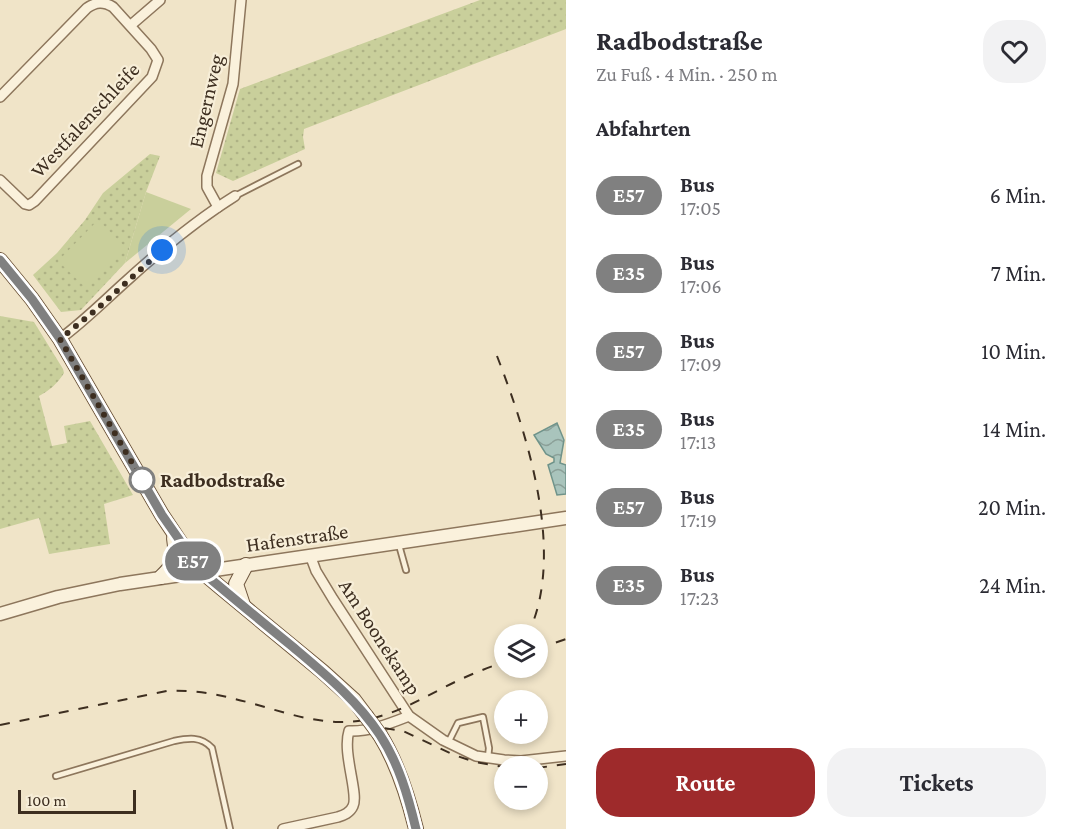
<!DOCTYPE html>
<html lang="de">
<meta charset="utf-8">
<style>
:root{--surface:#fff;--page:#f2f2f3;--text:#2b2b33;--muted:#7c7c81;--accent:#9e2a2b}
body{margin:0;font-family:"Crimson Pro",serif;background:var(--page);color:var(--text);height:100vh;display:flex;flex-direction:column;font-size:22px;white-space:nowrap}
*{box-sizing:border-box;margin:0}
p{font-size:20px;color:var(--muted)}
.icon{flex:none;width:33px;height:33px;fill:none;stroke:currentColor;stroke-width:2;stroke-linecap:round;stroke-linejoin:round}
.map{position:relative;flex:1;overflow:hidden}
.sheet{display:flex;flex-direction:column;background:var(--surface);width:510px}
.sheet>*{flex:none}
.badge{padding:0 12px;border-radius:20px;font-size:21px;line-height:39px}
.fabs{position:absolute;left:494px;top:624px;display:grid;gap:12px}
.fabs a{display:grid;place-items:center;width:54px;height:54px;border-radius:50%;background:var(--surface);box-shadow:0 3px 9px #0003;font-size:30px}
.scale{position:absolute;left:18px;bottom:15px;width:118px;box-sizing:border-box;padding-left:6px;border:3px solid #3d2e20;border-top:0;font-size:16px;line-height:21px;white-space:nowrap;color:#3d2e20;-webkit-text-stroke:4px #f7eed8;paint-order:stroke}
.you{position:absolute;width:30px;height:30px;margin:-15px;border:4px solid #fff;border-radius:50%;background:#1a73e8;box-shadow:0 0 0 9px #1a73e833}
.map>.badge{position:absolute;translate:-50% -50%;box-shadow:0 0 0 3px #fff}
h2{padding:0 30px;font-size:22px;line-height:54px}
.round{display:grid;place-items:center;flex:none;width:63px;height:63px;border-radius:24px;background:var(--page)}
.headline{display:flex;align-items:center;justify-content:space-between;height:102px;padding:0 30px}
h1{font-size:28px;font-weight:700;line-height:45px}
.action{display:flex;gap:12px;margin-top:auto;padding:12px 30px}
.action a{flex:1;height:69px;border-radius:24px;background:var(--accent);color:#fff;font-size:24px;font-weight:700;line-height:69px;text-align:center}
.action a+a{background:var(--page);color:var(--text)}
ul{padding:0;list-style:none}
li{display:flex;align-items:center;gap:18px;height:78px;padding:0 30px}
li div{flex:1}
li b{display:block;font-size:22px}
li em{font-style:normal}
li .badge{min-width:66px;font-weight:700;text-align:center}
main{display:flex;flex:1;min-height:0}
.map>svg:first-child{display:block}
</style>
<main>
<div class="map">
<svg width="566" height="829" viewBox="0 0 566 829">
<defs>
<pattern id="grass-dots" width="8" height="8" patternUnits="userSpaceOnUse" patternTransform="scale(1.5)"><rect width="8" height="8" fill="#c9cf9b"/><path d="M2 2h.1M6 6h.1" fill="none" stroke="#aeb285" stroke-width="1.8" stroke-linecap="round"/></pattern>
<pattern id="water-waves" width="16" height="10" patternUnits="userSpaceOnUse" patternTransform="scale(1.5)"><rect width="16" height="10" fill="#a9c4bc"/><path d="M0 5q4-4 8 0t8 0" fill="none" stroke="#8ba098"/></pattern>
</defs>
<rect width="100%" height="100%" fill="#f0e4c8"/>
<g fill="url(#grass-dots)">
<polygon points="480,0 566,0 566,29 304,129 303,137 305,149 233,181 216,173 240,89"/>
<polygon points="150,154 160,156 146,192 125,263 81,310 61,312 33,275 57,253 85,220 103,193"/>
<path d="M0,316L34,322L63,369L64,373C57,384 50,390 39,396L52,446L67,443L64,426L90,421L133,495L104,504L110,544L49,554L39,518L0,529Z"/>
</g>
<g fill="#c9cf9b">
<polygon points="146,192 191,209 125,263"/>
<polygon points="98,220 124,246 85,287 58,261"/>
</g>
<polygon fill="url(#water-waves)" stroke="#6f938a" stroke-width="1.5" points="557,423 564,440 560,463 566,465 566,494 557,495 548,465 554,462 554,458 546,454 534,435"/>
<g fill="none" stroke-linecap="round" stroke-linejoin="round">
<g stroke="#8d765c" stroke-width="8">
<g id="service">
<polyline points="235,196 298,164"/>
<polyline points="399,545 406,570"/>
<polyline points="448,743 458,723 483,717 489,748 488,758"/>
<path d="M56,776L174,741C188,738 201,736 212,748L230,829"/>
</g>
</g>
<g stroke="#8d765c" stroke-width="12">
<g id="minor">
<polyline points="131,25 160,0"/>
<path d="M0,97L87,8C96,2 103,1 113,7L151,49L158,60L152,77L35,201L29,205L25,204L0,180"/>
<polyline points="218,207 207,187 207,176 233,84 241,0"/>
<path d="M60,339C83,322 102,303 123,284C158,252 195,221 235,196"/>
<polyline points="310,555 316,571 333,599 409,716 443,740 476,756 504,760 521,761 566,756"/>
<path d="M283,829L338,817C344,815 350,813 353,806C359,794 342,753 349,731C369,732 391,723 409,716"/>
</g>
</g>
<g stroke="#8d765c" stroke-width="15">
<polyline id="tertiary" points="0,614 58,597 120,584 566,518"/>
</g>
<g stroke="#6f573f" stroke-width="16">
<g id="secondary">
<polyline points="0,260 32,299 60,339 162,515 190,557 201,571 220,587 323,672 354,700 366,716"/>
<path d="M161,577C176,563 177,558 174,538"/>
<polyline points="243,605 236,584 246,565"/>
<path d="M380,735C398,764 408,796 416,829"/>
</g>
</g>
<use href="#service" stroke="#faf1dc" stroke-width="4.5"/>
<use href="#minor" stroke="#faf1dc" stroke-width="9"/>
<use href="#tertiary" stroke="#faf1dc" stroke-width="12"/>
<use href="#secondary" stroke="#faf1dc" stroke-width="14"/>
<g stroke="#3d2e20" stroke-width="2" stroke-dasharray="10 10" stroke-linecap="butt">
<path d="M497,356C528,436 566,555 528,634"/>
<polyline points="537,649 566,639"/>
<path d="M0,725L167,691C190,690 213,693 235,699C269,707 303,721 338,722C379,723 410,705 445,687C464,677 484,669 504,662"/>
<polyline points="365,725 403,731 454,755 475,762 504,767"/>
<polyline points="537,768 566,764"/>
</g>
<g stroke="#6f573f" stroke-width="16" stroke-linecap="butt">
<polyline id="secondary-bridge" points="366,716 380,735"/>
</g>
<use href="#secondary-bridge" stroke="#faf1dc" stroke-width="14"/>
</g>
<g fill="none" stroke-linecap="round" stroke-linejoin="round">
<g stroke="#fff" stroke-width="14">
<path id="line" d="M0,260L32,299L60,339L162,515L201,571C232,597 262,622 293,647C325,674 357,700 380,735C399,764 408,796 416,829"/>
</g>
<use href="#line" stroke="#808080" stroke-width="9"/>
<polyline stroke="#3d2e20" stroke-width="6" stroke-dasharray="0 10.8" points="142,480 60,339 97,309 162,250"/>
</g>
<circle fill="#fff" stroke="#808080" stroke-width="3" cx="142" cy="480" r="12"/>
<g text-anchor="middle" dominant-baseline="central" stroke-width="4.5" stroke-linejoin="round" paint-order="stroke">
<g font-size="21" fill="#3d2e20" stroke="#f7eed8">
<text transform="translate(206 101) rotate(-77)">Engernweg</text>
<text transform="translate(85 120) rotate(-47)">Westfalenschleife</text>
<text transform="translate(297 538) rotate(-8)">Hafenstraße</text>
<text transform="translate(380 637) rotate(57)">Am Boonekamp</text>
</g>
<g font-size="21" font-weight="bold" fill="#3d2e20" stroke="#f7eed8" text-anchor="start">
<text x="160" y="480">Radbodstraße</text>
</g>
</g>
</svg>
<div class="fabs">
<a><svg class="icon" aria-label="layers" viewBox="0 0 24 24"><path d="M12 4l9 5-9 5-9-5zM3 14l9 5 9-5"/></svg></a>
<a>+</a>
<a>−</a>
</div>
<div class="scale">100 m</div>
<div class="you" style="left:162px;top:250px"></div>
<b class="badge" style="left:193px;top:561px;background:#808080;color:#fff">E57</b>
</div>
<section class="sheet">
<div class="headline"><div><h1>Radbodstraße</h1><p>Zu Fuß · 4 Min. · 250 m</p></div><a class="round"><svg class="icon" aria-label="heart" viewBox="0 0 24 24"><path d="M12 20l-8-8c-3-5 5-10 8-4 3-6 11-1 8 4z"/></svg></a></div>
<h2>Abfahrten</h2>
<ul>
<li><span class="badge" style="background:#808080;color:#fff">E57</span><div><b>Bus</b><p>17:05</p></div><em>6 Min.</em></li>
<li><span class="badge" style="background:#808080;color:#fff">E35</span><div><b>Bus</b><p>17:06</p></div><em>7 Min.</em></li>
<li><span class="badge" style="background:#808080;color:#fff">E57</span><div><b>Bus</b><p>17:09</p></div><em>10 Min.</em></li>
<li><span class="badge" style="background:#808080;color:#fff">E35</span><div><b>Bus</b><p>17:13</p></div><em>14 Min.</em></li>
<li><span class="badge" style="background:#808080;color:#fff">E57</span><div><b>Bus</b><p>17:19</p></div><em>20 Min.</em></li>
<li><span class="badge" style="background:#808080;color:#fff">E35</span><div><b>Bus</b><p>17:23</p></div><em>24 Min.</em></li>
</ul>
<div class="action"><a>Route</a><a>Tickets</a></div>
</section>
</main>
